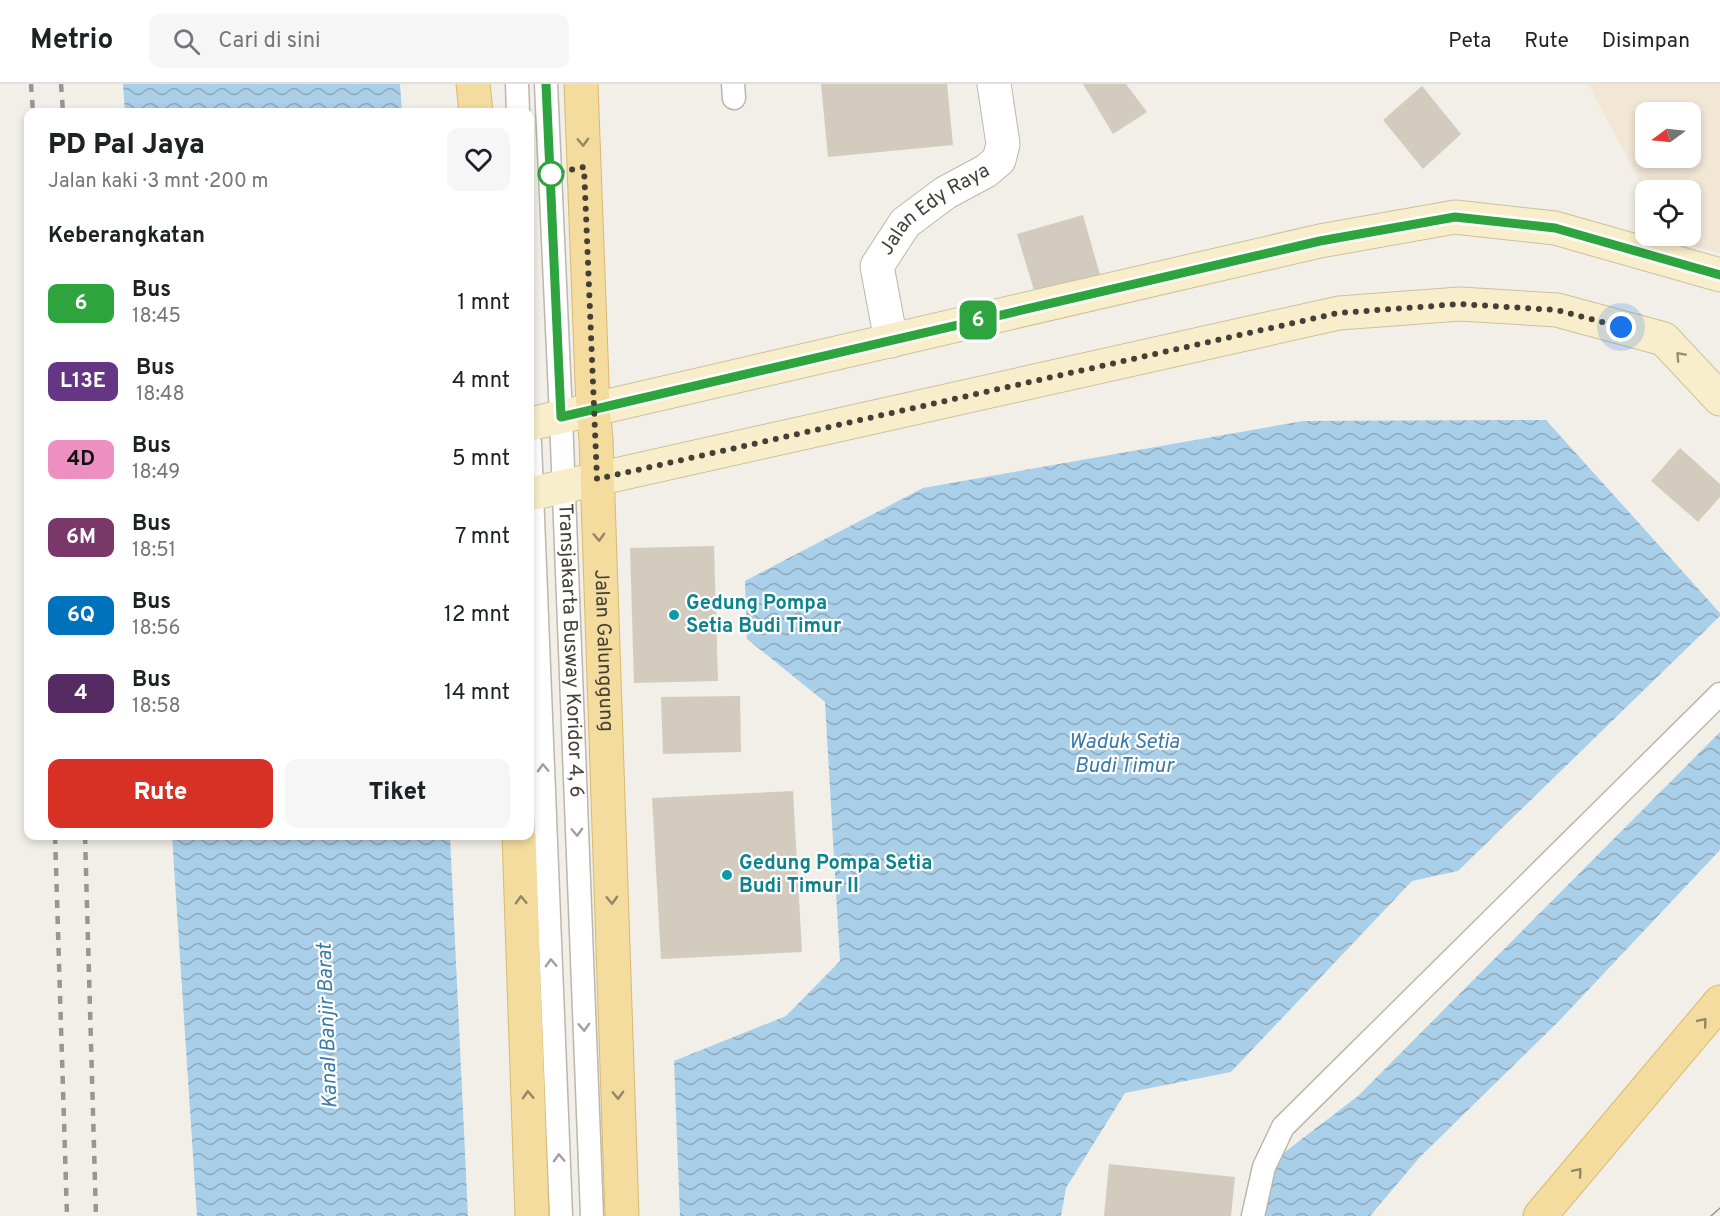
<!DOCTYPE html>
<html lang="id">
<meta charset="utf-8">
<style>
:root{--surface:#fff;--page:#f6f6f6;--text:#202124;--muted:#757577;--line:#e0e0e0;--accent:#d93025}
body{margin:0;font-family:Overpass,sans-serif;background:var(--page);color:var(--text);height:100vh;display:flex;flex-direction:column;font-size:22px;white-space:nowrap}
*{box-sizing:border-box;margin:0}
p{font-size:20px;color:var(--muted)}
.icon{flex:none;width:33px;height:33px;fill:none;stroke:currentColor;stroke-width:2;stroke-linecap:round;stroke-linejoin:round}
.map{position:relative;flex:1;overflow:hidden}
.panel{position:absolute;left:24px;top:24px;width:510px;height:732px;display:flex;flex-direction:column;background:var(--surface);border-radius:12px;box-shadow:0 3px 9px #0003}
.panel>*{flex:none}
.badge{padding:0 12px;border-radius:9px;font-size:21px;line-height:39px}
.needle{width:39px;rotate:255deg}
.controls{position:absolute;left:1635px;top:18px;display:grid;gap:12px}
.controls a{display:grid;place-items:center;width:66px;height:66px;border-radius:12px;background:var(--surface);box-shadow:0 3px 9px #0003;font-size:30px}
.you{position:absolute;width:30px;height:30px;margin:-15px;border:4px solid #fff;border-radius:50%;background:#1a73e8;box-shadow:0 0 0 9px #1a73e833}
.map>.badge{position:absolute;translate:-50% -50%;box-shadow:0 0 0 3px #fff}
h2{padding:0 24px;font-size:22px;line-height:54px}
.round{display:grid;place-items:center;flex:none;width:63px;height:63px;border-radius:12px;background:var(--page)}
.headline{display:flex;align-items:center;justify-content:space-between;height:102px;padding:0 24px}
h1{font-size:28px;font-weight:800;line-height:45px}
.action{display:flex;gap:12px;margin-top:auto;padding:12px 24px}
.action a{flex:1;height:69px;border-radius:12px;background:var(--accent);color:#fff;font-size:24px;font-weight:800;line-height:69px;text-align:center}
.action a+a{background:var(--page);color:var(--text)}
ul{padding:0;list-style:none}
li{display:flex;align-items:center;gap:18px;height:78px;padding:0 24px}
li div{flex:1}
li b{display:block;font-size:22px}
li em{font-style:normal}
li .badge{min-width:66px;font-weight:700;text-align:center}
header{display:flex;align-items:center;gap:36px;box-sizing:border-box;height:84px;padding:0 30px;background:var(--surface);border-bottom:2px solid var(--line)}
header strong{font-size:28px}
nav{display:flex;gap:33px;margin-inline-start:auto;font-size:21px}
.search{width:420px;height:54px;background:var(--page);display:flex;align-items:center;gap:15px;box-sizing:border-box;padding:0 21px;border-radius:12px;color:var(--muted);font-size:22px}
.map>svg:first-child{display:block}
</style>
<header>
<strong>Metrio</strong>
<div class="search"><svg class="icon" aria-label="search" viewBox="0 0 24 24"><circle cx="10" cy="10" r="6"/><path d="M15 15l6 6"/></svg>Cari di sini</div>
<nav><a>Peta</a><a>Rute</a><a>Disimpan</a></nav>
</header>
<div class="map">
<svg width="1720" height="1132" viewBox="0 0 1720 1132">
<defs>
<pattern id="water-waves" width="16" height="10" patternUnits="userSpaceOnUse" patternTransform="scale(1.5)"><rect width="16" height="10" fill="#aacfe9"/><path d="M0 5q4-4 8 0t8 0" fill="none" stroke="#8ca9be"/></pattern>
</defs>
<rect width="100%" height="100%" fill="#f2efe8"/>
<path fill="#f2e6d5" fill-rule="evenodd" d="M1588,0H1720V169L1673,158L1670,152H1690V106L1645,107ZM1646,28H1690V74H1646Z"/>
<g fill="url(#water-waves)">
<polygon points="123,0 400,0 402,28 125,28"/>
<polygon points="1546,336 1720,529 1720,532 1458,787 1412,797 1231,988 1125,1009 1066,1104 1061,1132 680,1132 674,977 786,932 840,877 825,618 747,555 745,497 923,404 1303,337"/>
<polygon points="1720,648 1720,766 1559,937 1420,1073 1370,1132 1265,1132 1277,1074 1358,1012"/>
<polygon points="172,752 450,752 468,1132 197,1132"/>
</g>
<g fill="#d3cbbe">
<polygon points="821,0 947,0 953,61 828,73"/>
<polygon points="1083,0 1126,0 1147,28 1113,50"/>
<polygon points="1422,2 1461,50 1423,85 1383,36"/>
<polygon points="1083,131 1102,198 1036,213 1017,150"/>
<polygon points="1680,364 1720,400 1720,413 1698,438 1651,397"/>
<polygon points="714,462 718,597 634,599 630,464"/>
<polygon points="740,612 741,668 663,670 661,613"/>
<polygon points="793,707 802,868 661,875 652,714"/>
<polygon points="1109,1080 1235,1093 1231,1132 1104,1132"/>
</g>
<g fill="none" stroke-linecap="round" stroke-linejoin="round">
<g stroke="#bdb7ab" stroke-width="25">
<g id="lane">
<polyline points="517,0 518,28"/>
<path id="s1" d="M546,0L561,333L592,1132"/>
<polyline points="733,0 734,14"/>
<polyline points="530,359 561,1132"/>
<polyline points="1253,1132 1264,1083 1283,1043 1720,610"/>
</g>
</g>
<g stroke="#bdb7ab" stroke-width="35">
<g id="street">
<path id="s2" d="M891,257L877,182L905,139L945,109L986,87L999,76L1003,60L994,0"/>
</g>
</g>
<g stroke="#cdc19c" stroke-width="35">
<g id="secondary">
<polyline points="530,340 1320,157 1455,133 1555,144 1720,191"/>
<polyline points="530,410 1339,229 1460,220 1557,226 1664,255 1720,315"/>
</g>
</g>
<g stroke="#d8b970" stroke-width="35">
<g id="primary">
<polyline points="473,0 476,28"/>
<path id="s3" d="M581,0L593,325L596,355L622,1132"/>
<polyline points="519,752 532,1132"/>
<polyline points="1540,1132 1720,918"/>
</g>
</g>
<use href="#lane" stroke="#fff" stroke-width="22"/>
<use href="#street" stroke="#fff" stroke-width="33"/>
<use href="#secondary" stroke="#f9eecb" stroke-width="33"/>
<use href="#primary" stroke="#f4dc9f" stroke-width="33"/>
<polyline stroke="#969696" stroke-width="1.5" points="1711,1132 1720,1124"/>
<g stroke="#969696" stroke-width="4.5" stroke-dasharray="8 8" stroke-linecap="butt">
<polyline points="31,0 33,28"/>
<polyline points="61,0 63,28"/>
<polyline points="55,752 67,1132"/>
<polyline points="85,752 96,1132"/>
</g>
</g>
<defs><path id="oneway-chevron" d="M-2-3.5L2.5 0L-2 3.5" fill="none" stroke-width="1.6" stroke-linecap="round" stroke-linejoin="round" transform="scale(1.5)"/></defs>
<g stroke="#948666">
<use href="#oneway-chevron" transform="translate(583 58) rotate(88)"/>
<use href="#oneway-chevron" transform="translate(599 453) rotate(88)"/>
<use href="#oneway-chevron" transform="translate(521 816) rotate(-92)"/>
<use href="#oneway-chevron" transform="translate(612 816) rotate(88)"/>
<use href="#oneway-chevron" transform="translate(1703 938) rotate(-50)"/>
<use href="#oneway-chevron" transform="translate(528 1011) rotate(-92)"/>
<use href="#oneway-chevron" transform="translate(618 1011) rotate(88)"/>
<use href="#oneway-chevron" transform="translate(1578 1088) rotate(-50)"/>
</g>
<use stroke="#968e7a" href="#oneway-chevron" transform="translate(1680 272) rotate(-133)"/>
<g stroke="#a2a09b">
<use href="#oneway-chevron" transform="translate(543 684) rotate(-92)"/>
<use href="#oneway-chevron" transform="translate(577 748) rotate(88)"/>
<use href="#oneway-chevron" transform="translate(551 879) rotate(-92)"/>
<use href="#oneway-chevron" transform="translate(584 943) rotate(88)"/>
<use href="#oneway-chevron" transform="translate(559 1074) rotate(-92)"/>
</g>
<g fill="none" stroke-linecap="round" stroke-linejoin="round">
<g stroke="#fff" stroke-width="14">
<polyline id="line" points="546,0 561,333 1320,157 1455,133 1555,144 1720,191"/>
</g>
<use href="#line" stroke="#2ea43f" stroke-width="9"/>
<polyline stroke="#454037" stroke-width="6" stroke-dasharray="0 10.8" points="551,90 584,83 597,395 1338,229 1460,220 1557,226 1621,243"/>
</g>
<circle fill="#fff" stroke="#2ea43f" stroke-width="3" cx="551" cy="90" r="12"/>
<g fill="#0f9aa8" stroke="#fff" stroke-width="2">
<circle cx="674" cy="531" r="6"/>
<circle cx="727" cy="791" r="6"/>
</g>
<g text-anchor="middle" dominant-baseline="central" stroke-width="4.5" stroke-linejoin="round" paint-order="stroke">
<g font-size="20" fill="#454037" stroke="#fff">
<text stroke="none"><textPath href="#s2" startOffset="159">Jalan Edy Raya</textPath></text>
<text stroke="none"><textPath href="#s1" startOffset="567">Transjakarta Busway Koridor 4, 6</textPath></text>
<text stroke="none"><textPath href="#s3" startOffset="567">Jalan Galunggung</textPath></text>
</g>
<g font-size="20" font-weight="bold" fill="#0d838f" stroke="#fff" text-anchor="start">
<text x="686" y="520">Gedung Pompa<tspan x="686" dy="23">Setia Budi Timur</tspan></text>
<text x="739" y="780">Gedung Pompa Setia<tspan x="739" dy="23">Budi Timur II</tspan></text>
</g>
<g font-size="21" font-style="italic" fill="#3b79a6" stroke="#fff">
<text x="1124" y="658">Waduk Setia<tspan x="1124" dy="24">Budi Timur</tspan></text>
<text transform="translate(328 942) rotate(-92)">Kanal Banjir Barat</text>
</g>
</g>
</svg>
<div class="controls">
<a><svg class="needle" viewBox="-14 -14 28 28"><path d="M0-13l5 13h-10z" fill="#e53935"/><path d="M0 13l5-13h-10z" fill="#757577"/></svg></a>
<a><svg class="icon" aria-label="locate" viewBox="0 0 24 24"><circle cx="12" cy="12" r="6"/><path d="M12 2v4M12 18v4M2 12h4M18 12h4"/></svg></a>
</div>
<div class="you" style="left:1621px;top:243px"></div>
<b class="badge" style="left:978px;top:236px;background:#2ea43f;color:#fff">6</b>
<section class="panel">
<div class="headline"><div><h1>PD Pal Jaya</h1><p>Jalan kaki · 3 mnt · 200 m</p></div><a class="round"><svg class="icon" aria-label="heart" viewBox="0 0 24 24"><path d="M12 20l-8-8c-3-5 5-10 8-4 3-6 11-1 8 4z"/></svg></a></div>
<h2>Keberangkatan</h2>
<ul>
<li><span class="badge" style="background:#2ea43f;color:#fff">6</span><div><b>Bus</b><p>18:45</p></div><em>1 mnt</em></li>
<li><span class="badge" style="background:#643683;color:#fff">L13E</span><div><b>Bus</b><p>18:48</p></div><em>4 mnt</em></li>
<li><span class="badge" style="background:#ed8fc1;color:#111">4D</span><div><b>Bus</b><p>18:49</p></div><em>5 mnt</em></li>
<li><span class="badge" style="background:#79376a;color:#fff">6M</span><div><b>Bus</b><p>18:51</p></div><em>7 mnt</em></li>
<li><span class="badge" style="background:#0072bc;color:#fff">6Q</span><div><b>Bus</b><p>18:56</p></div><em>12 mnt</em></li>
<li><span class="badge" style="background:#562a62;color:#fff">4</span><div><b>Bus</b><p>18:58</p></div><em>14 mnt</em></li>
</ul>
<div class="action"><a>Rute</a><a>Tiket</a></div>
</section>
</div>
